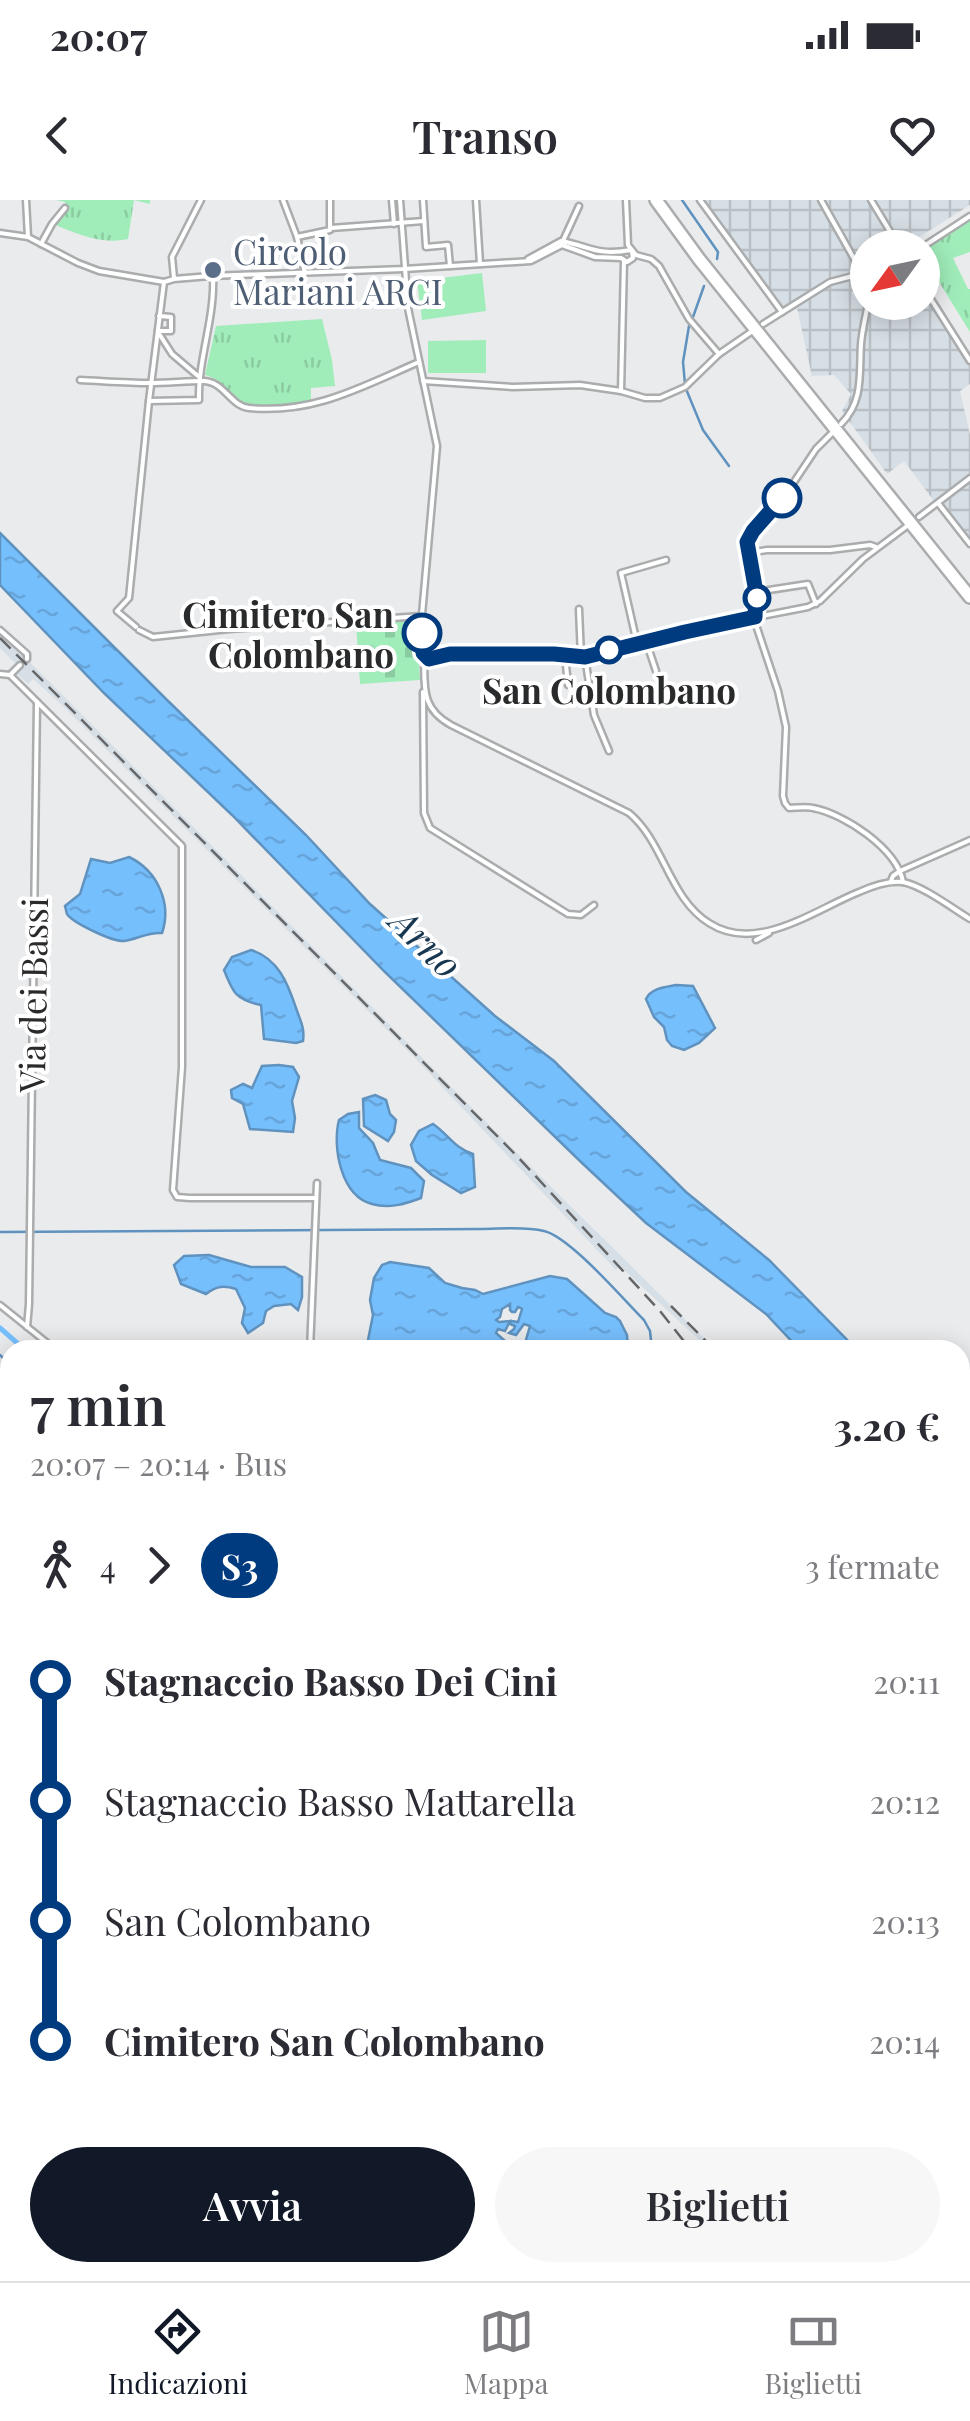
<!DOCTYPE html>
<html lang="it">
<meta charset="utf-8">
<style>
:root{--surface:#fff;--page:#f7f7f7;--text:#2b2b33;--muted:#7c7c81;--line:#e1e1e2;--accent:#111827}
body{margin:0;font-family:"Playfair Display",serif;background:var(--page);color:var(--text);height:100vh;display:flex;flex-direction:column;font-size:38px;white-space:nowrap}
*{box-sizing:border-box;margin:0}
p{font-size:32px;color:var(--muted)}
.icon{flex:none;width:55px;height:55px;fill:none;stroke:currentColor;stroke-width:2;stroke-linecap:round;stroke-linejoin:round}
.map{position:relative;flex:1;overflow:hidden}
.panel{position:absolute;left:0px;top:1140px;width:970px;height:942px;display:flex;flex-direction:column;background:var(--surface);border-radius:30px 30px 0 0;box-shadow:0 5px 25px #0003}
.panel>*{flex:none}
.badge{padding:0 20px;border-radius:32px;font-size:35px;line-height:65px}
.needle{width:65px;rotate:237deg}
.tools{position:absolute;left:850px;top:30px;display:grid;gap:20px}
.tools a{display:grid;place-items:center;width:90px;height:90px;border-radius:50%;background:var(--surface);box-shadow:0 5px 25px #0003;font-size:50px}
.map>.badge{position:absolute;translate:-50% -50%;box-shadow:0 0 0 5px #fff}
.legs{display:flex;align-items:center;gap:15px;height:110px;padding:0 30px;font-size:32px}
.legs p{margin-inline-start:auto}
.head{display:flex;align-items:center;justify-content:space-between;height:170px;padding:0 30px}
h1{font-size:55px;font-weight:600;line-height:75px}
.button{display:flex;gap:20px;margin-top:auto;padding:20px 30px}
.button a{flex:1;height:115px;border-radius:60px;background:var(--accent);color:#fff;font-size:40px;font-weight:600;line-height:115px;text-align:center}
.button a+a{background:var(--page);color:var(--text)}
ul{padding:0 30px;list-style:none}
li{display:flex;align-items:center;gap:35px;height:120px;font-size:38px}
li i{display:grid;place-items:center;width:15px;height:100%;margin:0 12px;background:currentColor}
li i::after{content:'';width:25px;height:25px;margin:-12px;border:8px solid;border-radius:50%;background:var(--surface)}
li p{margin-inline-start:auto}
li:first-child i{background:linear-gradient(#0000 50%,currentColor 0)}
li:last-child i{background:linear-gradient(currentColor 50%,#0000 0)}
.status{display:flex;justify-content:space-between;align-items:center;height:70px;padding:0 50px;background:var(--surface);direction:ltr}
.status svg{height:28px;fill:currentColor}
header{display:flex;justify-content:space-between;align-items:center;height:130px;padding:0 30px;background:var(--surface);font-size:45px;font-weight:600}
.menu{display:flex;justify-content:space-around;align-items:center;height:140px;border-top:2px solid var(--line);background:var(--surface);font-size:28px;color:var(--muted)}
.menu a{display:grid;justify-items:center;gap:5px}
.menu .selected{color:var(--accent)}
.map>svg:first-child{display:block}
</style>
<div class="status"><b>20:07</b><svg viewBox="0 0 49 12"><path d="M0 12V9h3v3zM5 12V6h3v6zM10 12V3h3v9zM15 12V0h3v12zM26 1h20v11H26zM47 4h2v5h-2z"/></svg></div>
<header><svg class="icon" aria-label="back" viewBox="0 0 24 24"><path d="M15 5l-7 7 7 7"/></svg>Transo<svg class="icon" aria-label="heart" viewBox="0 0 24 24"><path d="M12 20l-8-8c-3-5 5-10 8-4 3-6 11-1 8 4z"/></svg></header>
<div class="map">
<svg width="970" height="2081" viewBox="0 0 970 2081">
<defs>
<pattern id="industrial-grid" width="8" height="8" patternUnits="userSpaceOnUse" patternTransform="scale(2.5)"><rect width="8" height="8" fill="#d7dfe6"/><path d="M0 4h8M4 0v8" fill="none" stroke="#b9c0c5"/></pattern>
<pattern id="grass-tufts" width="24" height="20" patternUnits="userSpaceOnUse" patternTransform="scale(2.5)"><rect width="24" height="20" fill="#a0edba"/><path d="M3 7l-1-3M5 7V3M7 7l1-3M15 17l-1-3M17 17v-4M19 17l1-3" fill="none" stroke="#8acba0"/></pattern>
<pattern id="wetland-marsh" width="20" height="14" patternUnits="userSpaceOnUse" patternTransform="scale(2.5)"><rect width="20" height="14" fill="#a0edba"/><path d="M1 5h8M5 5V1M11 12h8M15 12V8" fill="none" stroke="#8acba0"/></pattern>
<pattern id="cemetery-stones" width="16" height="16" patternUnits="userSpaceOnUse" patternTransform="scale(2.5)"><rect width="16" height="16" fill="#a0edba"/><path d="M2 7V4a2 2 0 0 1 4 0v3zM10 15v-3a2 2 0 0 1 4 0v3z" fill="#8acba0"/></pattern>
<pattern id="water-ripples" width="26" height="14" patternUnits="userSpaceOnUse" patternTransform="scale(2.5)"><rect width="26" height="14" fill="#76bffd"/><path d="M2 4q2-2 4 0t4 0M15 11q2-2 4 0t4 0" fill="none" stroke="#66a4d9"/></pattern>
</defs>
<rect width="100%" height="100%" fill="#e9ebed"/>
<polygon fill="#d7dfe6" points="0,432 524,960 716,1150 710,1150 620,1066 616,1070 414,857 62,505 33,479 28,484 17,474 21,469 0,448"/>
<polygon fill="url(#industrial-grid)" points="705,0 970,0 970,5 908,44 907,47 868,48 868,102 922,102 923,85 970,161 970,184 960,191 970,235 970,349 904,261 887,274 842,211 851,194 834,175 812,176 797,108 786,114"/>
<g fill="url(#grass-tufts)">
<path d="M56,0H150V4L134,0L128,39C102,45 77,34 53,24L66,8L65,2Z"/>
<polygon points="970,16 970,52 953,58 968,89 970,89 970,132 931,69 923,73 922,48"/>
<path d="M322,119L332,160L335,186L311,188V204L247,205C228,197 227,181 205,175L216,126Z"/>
<polygon points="970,1856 970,2081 755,2081 754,2073 960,2072 960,1870"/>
</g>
<polygon fill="url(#wetland-marsh)" points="764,2073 923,2073 924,2081 804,2081"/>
<polygon fill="url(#cemetery-stones)" points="416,419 420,480 360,484 356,423"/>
<g fill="#a0edba">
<polygon points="482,73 486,111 422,120 417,81"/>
<polygon points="486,140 486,173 428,173 428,141"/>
</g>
<g fill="url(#water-ripples)" stroke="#5f92be" stroke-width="2.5">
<polygon points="0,333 165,498 306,635 370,704 495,816 554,861 686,992 769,1060 857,1150 800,1150 766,1114 646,1023 581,962 385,772 232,615 104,493 0,385"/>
<path d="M129,657C158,671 172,704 162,733C148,732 137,739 124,741C113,742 73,723 67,714C66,711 66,709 65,706L80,694L91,659L110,663Z"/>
<path d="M251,750C278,758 288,784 296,808C300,820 305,828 303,841L296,843L264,839L261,805C236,800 233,793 224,770L232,757Z"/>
<path d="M676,785L693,786L715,828L699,843L684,850L672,846L667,840L664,827L654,817L646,799C651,788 665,787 676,785Z"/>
<polygon points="279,865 293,867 299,877 292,901 295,918 293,932 250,929 243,904 232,898 231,890 243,884 252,888 262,866"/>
<polygon points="375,895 386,900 390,914 396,920 394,932 388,941 364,926 363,899"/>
<path d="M359,912V928L373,943L380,960L411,968L424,981L421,998C405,1004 389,1009 372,1004C341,996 332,947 339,920L348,914Z"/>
<path d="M433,924C450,936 453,947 473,954L475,987L461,993L432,975L416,961L411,945L419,931Z"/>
<path d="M209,1055L251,1067H285L302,1077V1097L298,1110L291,1104L274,1106L266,1111L263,1123L248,1133L242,1123L245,1108L236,1089C224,1085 216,1086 206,1094L181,1084L174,1065L184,1056Z"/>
<path d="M390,1062L429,1068L445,1083L462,1088L475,1090L483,1094L550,1076L567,1079L605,1113L616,1117L620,1121L627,1135L628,1148L523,1150L530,1126L524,1124L516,1135L509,1133L514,1129L515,1126L510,1124L511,1121L518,1122L522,1109L518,1107L515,1112H512L510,1110V1104L502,1109L500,1117L496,1120L499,1122L510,1121L505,1131L498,1129L496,1133L515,1150H415C412,1149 405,1145 402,1145C388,1144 379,1152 368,1140L373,1115L370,1100L374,1078L382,1065Z"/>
<polygon points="960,1479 970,1487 967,1533 970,1536 970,1644 960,1641"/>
<polygon points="960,1949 970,1950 970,2081 924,2081 923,2073 960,2072"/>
</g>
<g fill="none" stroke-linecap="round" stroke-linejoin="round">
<g stroke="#5f92be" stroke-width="2.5">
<polyline points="682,0 718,52 717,59"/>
<polyline points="693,117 704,86"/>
<polyline points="685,184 683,162 689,126"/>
<polyline points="686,189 703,230 729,266"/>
<path d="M0,1032L480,1029C500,1029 524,1026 544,1031C570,1037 623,1099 644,1120L650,1131L652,1150"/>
<polyline points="0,1155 10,1165"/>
<polyline points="960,1424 970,1434"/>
<polyline points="0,1808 10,1784"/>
<polyline points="0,1819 10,1797"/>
<polyline points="0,1928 10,1929"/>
<polyline points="6,1928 7,1823"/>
<polyline points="0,1947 10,1948"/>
<polyline points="0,1961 10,1961"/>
<polyline points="0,1988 10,1989"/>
<polyline points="0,2014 10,2014"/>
<polyline points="0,2033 10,2034"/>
<polyline points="181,2072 181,2081"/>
<polyline points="154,2081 154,2072"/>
</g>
<polyline stroke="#76bffd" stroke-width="5" points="0,1128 25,1150"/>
<g stroke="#aaacad" stroke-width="9">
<g id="street">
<polyline points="26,0 28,37"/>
<polyline points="283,0 297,37 305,73"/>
<polyline points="392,0 394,24"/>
<polyline points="400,0 408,108 437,246 421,426 423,453 427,458 450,454 554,454 585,457 685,431 808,407 820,401 863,359 907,326"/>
<polyline points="423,0 426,47 448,45 450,66"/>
<polyline points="476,0 480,64"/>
<polyline points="626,0 628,45 636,55 651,59 659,66 689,119 719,154"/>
<polyline points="700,0 782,112"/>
<polyline points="821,0 862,73"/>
<polyline points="871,0 897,43 905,48"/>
<polyline points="331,28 424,21"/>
<polyline points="0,33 28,37 78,63 99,71 164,82 174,79 210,76 404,69 531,61 562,45 595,57 621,58 627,62 633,58 632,52"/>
<polyline points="297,37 330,30 330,0"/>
<polyline points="562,43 579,6"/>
<polyline points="41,44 52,24 65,8"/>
<polyline points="921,48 970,16"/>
<path d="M528,59L561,41C592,47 597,56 631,50"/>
<polyline points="174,78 172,57 201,0"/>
<polyline points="922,85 970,161"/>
<polyline points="763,124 830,82 868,72"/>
<polyline points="158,131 171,131 171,117 159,116"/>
<polyline points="158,132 172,154 198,176"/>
<path d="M80,180C103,181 126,183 150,183C167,183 187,181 203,181C224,181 230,206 249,208C314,214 361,187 419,162"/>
<polyline points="423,181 513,187 580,185 621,191 645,198 660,198 685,187 719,154 751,132"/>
<polyline points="621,191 624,61"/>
<path d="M149,201L199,200C198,158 215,119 213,76"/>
<path d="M841,224C864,201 859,174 861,144C862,130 866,116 868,102"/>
<path d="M833,232L816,249L790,288L747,342L757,397L755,422L778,491L786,527L783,596L785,603L789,608C797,608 806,606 813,608C845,614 897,649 903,682"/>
<polyline points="938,303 970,344"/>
<polyline points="919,317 970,278"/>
<polyline points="747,353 767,350 830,350 870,345 876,347"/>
<polyline points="756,392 808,384 816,404"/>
<polyline points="579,409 581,457"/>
<polyline points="136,427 117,411 129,398 149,201 164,82"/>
<polyline points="0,430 27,454 27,459"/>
<polyline points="139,430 153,437 229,429 422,416"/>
<polyline points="422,434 433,448 445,452"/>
<polyline points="646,441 656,471"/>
<polyline points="637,443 621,373 666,360"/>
<polyline points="565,455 568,485"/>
<path d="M424,456C425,486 420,508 451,525L629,613C664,642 669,698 709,723C757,754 814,710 859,692C872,686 888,680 903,682C923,686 952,708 970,719"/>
<polyline points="585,457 594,515 609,551"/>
<polyline points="0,474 10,475"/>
<polyline points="10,475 182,646 182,867 173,990 177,997 190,998 316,998"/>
<polyline points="10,475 20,465"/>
<polyline points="423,492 424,613 430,628 568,714 581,715 594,705"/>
<polyline points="891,681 893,676 900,671 970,640"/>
<polyline points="756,740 769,733"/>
<polyline points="0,1105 56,1150"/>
<polyline points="27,1127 29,1104 37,502"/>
<polyline points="310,1150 317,983"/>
<polyline points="0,1232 10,1232"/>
<polyline points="0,1287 10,1288"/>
<polyline points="0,1505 10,1503"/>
<polyline points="597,2072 619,2081"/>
</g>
</g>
<g stroke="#aaacad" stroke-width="16">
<polyline id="highway" points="656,0 699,59 970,397"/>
</g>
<use href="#street" stroke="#fff" stroke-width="4"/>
<use href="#highway" stroke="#fff" stroke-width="11"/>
<g stroke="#656668" stroke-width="2.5" stroke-dasharray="15 8" stroke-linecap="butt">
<polyline points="0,438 517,956 660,1111 691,1150"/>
<polyline points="671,1106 715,1150"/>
<polyline points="960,1394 970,1404"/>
<polyline points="960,1447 970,1457"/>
</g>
</g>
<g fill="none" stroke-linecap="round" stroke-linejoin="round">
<g stroke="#fff" stroke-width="22">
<polyline id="line-1" points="422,433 423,453 429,459 450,454 554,454 585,457 685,432 755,417 756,392 747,342 753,331 782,298"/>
</g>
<use href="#line-1" stroke="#003b80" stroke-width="15"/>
</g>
<circle fill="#5c6f8a" stroke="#fff" stroke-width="4" cx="213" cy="70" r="10"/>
<g fill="#fff" stroke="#003b80" stroke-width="5">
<circle cx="782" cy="298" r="18"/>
<circle cx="757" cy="398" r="12"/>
<circle cx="422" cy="433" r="18"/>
<circle cx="609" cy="450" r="12"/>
</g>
<g text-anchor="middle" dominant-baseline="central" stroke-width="8" stroke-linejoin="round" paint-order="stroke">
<g font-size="35" fill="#4e5e75" stroke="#fff" text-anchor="start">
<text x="233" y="50">Circolo<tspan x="233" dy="40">Mariani ARCI</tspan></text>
</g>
<g font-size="35" font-weight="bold" fill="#292a2b" stroke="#fff" text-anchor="end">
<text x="394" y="413">Cimitero San<tspan x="394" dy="40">Colombano</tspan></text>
<text x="609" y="489" text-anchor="middle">San Colombano</text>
</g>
<g font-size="35" fill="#292a2b" stroke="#fff">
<text transform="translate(32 795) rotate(-89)">Via dei Bassi</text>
</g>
<g font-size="38" font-style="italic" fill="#17364f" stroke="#fff">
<text transform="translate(427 742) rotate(44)">Arno</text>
</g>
</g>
</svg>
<div class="tools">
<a><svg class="needle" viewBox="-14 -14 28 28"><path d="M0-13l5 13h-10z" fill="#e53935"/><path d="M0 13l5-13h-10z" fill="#7c7c81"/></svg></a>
</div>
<section class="panel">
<div class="head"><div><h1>7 min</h1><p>20:07 – 20:14 · Bus</p></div><b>3.20 €</b></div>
<div class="legs"><svg class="icon" aria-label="walk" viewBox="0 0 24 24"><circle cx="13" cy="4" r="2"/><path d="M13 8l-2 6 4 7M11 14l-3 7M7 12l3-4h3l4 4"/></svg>4<svg class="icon" aria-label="forward" viewBox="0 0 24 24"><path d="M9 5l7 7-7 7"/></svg><b class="badge" style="background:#003b80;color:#fff">S3</b><p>3 fermate</p></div>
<ul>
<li><i style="color:#003b80"></i><b>Stagnaccio Basso Dei Cini</b><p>20:11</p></li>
<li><i style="color:#003b80"></i><span>Stagnaccio Basso Mattarella</span><p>20:12</p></li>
<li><i style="color:#003b80"></i><span>San Colombano</span><p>20:13</p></li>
<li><i style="color:#003b80"></i><b>Cimitero San Colombano</b><p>20:14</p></li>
</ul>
<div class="button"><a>Avvia</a><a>Biglietti</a></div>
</section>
</div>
<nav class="menu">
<a class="selected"><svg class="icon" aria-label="directions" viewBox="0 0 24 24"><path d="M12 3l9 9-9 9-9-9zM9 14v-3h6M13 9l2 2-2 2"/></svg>Indicazioni</a>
<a><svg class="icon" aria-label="map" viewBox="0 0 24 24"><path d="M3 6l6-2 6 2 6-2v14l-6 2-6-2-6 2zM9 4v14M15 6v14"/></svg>Mappa</a>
<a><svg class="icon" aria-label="tickets" viewBox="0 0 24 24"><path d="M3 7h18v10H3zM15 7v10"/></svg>Biglietti</a>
</nav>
